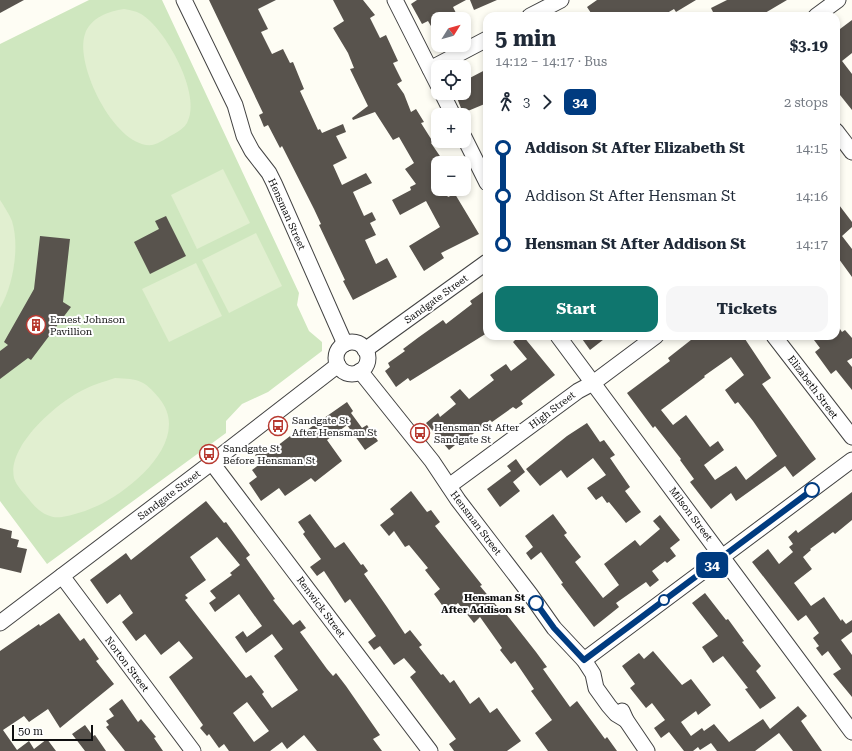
<!DOCTYPE html>
<meta charset="utf-8">
<style>
:root{--surface:#fff;--page:#f6f6f7;--text:#1f2937;--muted:#747a83;--accent:#0f766e}
body{margin:0;font-family:"Roboto Serif",serif;background:var(--page);color:var(--text);height:100vh;display:flex;flex-direction:column;font-size:15px;white-space:nowrap}
*{box-sizing:border-box;margin:0}
p{font-size:13px;color:var(--muted)}
.icon{flex:none;width:22px;height:22px;fill:none;stroke:currentColor;stroke-width:2;stroke-linecap:round;stroke-linejoin:round}
.map{position:relative;flex:1;overflow:hidden}
.panel{position:absolute;left:483px;top:12px;width:357px;height:328px;display:flex;flex-direction:column;background:var(--surface);border-radius:12px;box-shadow:0 2px 6px #0003}
.panel>*{flex:none}
.badge{padding:0 8px;border-radius:6px;font-size:14px;line-height:26px}
.needle{width:26px;rotate:53deg}
.controls{position:absolute;left:431px;top:12px;display:grid;gap:8px}
.controls a{display:grid;place-items:center;width:40px;height:40px;border-radius:8px;background:var(--surface);box-shadow:0 2px 6px #0003;font-size:20px}
.scale{position:absolute;left:12px;bottom:10px;width:81px;box-sizing:border-box;padding-left:4px;border:2px solid #101010;border-top:0;font-size:11px;line-height:14px;white-space:nowrap;color:#101010;-webkit-text-stroke:3px #fff;paint-order:stroke}
.map>.badge{position:absolute;translate:-50% -50%;box-shadow:0 0 0 2px #fff}
.legs{display:flex;align-items:center;gap:6px;height:44px;padding:0 12px;font-size:13px}
.legs p{margin-inline-start:auto}
.head{display:flex;align-items:center;justify-content:space-between;height:68px;padding:0 12px}
h1{font-size:22px;font-weight:700;line-height:30px}
.cta{display:flex;gap:8px;margin-top:auto;padding:8px 12px}
.cta a{flex:1;height:46px;border-radius:12px;background:var(--accent);color:#fff;font-size:16px;font-weight:700;line-height:46px;text-align:center}
.cta a+a{background:var(--page);color:var(--text)}
ul{padding:0 12px;list-style:none}
li{display:flex;align-items:center;gap:14px;height:48px;font-size:15px}
li i{display:grid;place-items:center;width:6px;height:100%;margin:0 5px;background:currentColor}
li i::after{content:'';width:10px;height:10px;margin:-5px;border:3px solid;border-radius:50%;background:var(--surface)}
li p{margin-inline-start:auto}
li:first-child i{background:linear-gradient(#0000 50%,currentColor 0)}
li:last-child i{background:linear-gradient(currentColor 50%,#0000 0)}
.map>svg:first-child{display:block}
</style>
<div class="map">
<svg width="852" height="751" viewBox="0 0 852 751">
<rect width="100%" height="100%" fill="#fefdf4"/>
<polygon fill="#cfe7bf" points="89,0 162,0 299,293 297,305 309,331 322,342 322,351 268,392 242,404 226,421 226,433 47,564 0,501 0,44"/>
<g fill="#e1efd0">
<path d="M124,9C129,10 136,11 141,14C165,28 203,95 187,123C184,128 179,131 174,134C168,137 159,144 152,145C116,149 74,65 85,34C90,18 109,11 124,9Z"/>
<polygon points="223,169 250,223 197,249 171,195"/>
<path d="M0,200C4,206 9,214 12,221C20,247 13,286 0,308Z"/>
<polygon points="256,233 282,286 229,313 202,260"/>
<polygon points="196,263 222,316 169,342 142,289"/>
<path d="M115,378C139,379 144,380 159,398C193,439 132,490 97,506C86,511 74,515 62,517C50,519 39,512 31,502C26,495 16,486 14,478C7,446 56,404 81,391C92,385 103,382 115,378Z"/>
</g>
<g fill="#58534d" fill-rule="evenodd">
<polygon points="0,0 24,0 0,13"/>
<polygon points="209,0 276,0 258,9 268,29 261,32 272,54 283,49 290,63 293,62 304,89 300,91 318,130 320,129 322,133 343,124 346,132 336,136 347,158 333,165 342,185 366,173 372,183 353,192 364,216 372,212 376,220 370,223 376,235 365,240 376,264 387,258 397,277 353,300 343,281 345,280 319,225 321,224 314,209 282,146 280,148 268,125 264,127 259,115 263,113"/>
<polygon points="333,0 363,0 375,15 370,18 380,38 386,35 398,61 393,63 402,81 397,84 404,94 411,112 416,109 424,122 421,123 433,142 431,143 444,162 438,163 438,166 433,169 438,179 438,189 443,189 448,197 455,194 479,234 441,253 444,258 424,271 409,246 440,227 426,201 400,215 392,200 411,190 410,187 416,184 405,169 414,163 399,137 393,140 375,112 353,120 352,118 368,106 350,69 354,68 348,53 333,28 344,21"/>
<polygon points="417,0 466,0 453,7 459,19 438,19 438,38 428,21 422,24 411,4"/>
<polygon points="470,0 497,0 474,10"/>
<polygon points="597,0 696,0 676,12 674,9 662,16 593,16 587,7"/>
<polygon points="727,0 787,0 760,16 715,16 711,8"/>
<polygon points="852,20 852,53 842,61 852,74 852,110 836,90 836,32"/>
<polygon points="487,69 487,103 463,113 455,93 464,93 464,81"/>
<polygon points="836,201 852,222 852,227 842,236 852,249 852,277 836,255"/>
<polygon points="166,216 186,256 150,274 134,242 159,229 155,221"/>
<polygon points="40,236 70,239 63,302 71,307 31,360 28,358 0,379 0,351 8,345 4,342 34,289"/>
<polygon points="487,289 487,333 410,381 408,378 396,387 385,371 390,367 388,363 405,351 403,349 419,337 443,320 446,324 472,304 470,301"/>
<polygon points="836,323 842,332 845,330 852,338 852,358 847,361 852,367 852,390 836,370 831,374 815,352 820,348 811,336 836,336"/>
<polygon points="519,336 523,336 555,375 521,401 523,404 516,409 513,407 492,422 490,420 468,438 466,436 449,450 426,423 438,413 440,417 456,404 450,397 460,389 469,399 494,380 490,375 506,364 511,371 527,359 513,342"/>
<polygon points="580,336 608,336 590,350"/>
<path d="M696,336H743L771,378L762,384L816,459L793,477L785,466L736,501L731,493L711,509L690,482L694,479L680,460L681,459L655,426L653,428L627,393L670,361L668,358ZM731,357L744,375L725,390L735,404L738,402L753,421L777,456L746,480L736,466L715,480L704,465L724,450L718,441L710,447L686,415L673,425L661,410L705,377L704,376Z"/>
<polygon points="347,402 353,411 351,413 362,428 367,425 378,441 365,450 347,425 327,440 342,461 315,482 311,478 285,496 279,488 261,501 249,483 257,477 252,470 261,463 255,455 264,449 268,453 294,433 297,437"/>
<polygon points="587,423 600,442 604,440 615,455 610,458 630,487 625,491 641,512 626,523 609,502 607,503 602,496 596,500 587,488 606,475 593,458 567,478 561,470 540,486 526,469 567,436"/>
<polygon points="516,459 525,472 513,482 520,491 500,507 487,489 511,471 507,466"/>
<polygon points="411,491 427,512 431,510 440,522 435,526 482,585 480,586 501,611 503,610 536,652 547,667 543,669 570,707 577,701 605,739 607,737 617,751 548,751 535,733 552,720 531,691 534,689 515,661 511,664 500,650 502,648 480,617 474,623 458,603 447,612 434,594 440,589 425,570 428,568 409,545 405,547 394,531 389,536 380,525 394,514 390,509"/>
<polygon points="852,492 852,520 835,534 833,532 810,549 811,550 803,557 812,569 794,583 811,606 824,597 841,621 842,619 846,624 852,620 852,632 841,640 852,655 852,697 833,674 841,669 828,651 822,656 816,648 819,646 813,638 819,633 806,615 798,621 752,562 768,549 779,564 793,552 789,547 793,544 788,537 796,530 798,533"/>
<path d="M206,501L224,523L226,522L250,555L246,558L275,599L273,600L293,625L300,620L306,628L300,632L327,669L333,676L336,673L346,686L380,735L373,739L382,751H317L304,735L287,749L282,742L270,751H229L224,744L219,748L209,734L207,736L200,728L203,725L169,677L193,658L179,641L161,655L145,634L136,641L122,622L133,613L120,594L107,604L90,580L126,553L131,560ZM217,537L240,565L230,573L232,575L210,591L216,598L209,603L215,612L239,594L262,626L247,637L243,631L235,637L246,653L272,634L283,649L274,656L298,690L272,708L262,694L264,692L251,675L246,678L185,600L188,598L185,595L206,580L190,557ZM247,702L269,731L254,742L233,713Z"/>
<polygon points="310,514 335,548 344,542 361,565 363,564 368,571 364,574 387,607 405,634 410,630 422,645 419,647 441,675 443,674 450,683 454,680 470,704 479,697 490,713 497,708 521,741 507,751 454,751 449,744 456,739 410,677 416,672 404,658 394,665 380,646 374,650 368,642 376,636 350,599 345,603 324,571 317,576 310,567 321,559 303,534 305,532 298,522"/>
<polygon points="553,514 567,533 564,535 581,557 575,562 603,598 619,585 604,564 635,540 640,546 660,529 653,521 660,515 680,540 670,548 676,556 667,563 665,561 652,571 659,580 650,587 646,582 616,603 619,607 594,627 561,584 563,583 541,552 531,560 526,553 533,547 525,536"/>
<polygon points="0,528 12,531 11,538 19,540 17,547 27,549 21,573 0,568"/>
<polygon points="705,593 726,620 728,619 744,641 742,642 761,666 756,671 776,698 760,709 745,689 748,688 723,656 713,663 702,647 718,636 692,603"/>
<polygon points="59,613 80,641 84,638 99,659 96,661 114,684 60,728 48,709 29,722 24,716 3,730 17,750 29,741 34,749 47,739 56,751 0,751 0,651 39,624 40,626"/>
<polygon points="653,651 682,685 691,679 711,705 698,715 696,711 681,722 691,736 702,728 704,731 714,724 729,742 763,719 770,729 798,706 807,716 801,721 822,751 793,751 779,733 755,751 717,751 711,743 700,750 698,747 693,751 684,751 669,732 661,738 654,728 665,720 652,703 646,708 630,688 635,684 622,666 639,653 644,659"/>
<polygon points="122,699 138,722 141,719 156,737 154,738 163,751 125,751 106,727 109,725 106,721 114,716 109,709"/>
<polygon points="85,725 93,736 95,735 106,751 85,751 72,734"/>
</g>
<g fill="none" stroke-linecap="round" stroke-linejoin="round">
<g stroke="#434343" stroke-width="17">
<g id="minor">
<polyline points="184,0 235,105 244,136 252,151 269,173 274,183 345,344"/>
<polyline points="395,0 438,85"/>
<polyline points="530,16 561,0"/>
<polyline points="816,16 838,0"/>
<polyline points="430,69 487,39"/>
<polyline points="442,93 453,115"/>
<polyline points="836,131 852,152"/>
<polyline points="464,137 487,183"/>
<polyline points="558,336 852,732"/>
<polyline points="774,336 852,437"/>
<circle cx="352" cy="358" r="16"/>
<polyline points="365,350 487,262"/>
<polyline points="360,371 432,461 458,500 530,594 554,628 584,660 593,674 596,688 609,706 616,714 626,720"/>
<polyline points="212,463 430,751"/>
<polyline points="449,486 578,391 593,383 656,336"/>
<polyline points="62,576 193,751"/>
<polyline points="0,623 223,454 338,365"/>
<polyline points="584,660 852,460"/>
<polyline points="622,711 626,720 647,751"/>
</g>
</g>
<use href="#minor" stroke="#fff" stroke-width="15"/>
</g>
<g fill="none" stroke-linecap="round" stroke-linejoin="round">
<g stroke="#fff" stroke-width="9">
<polyline id="line-1" points="536,603 554,628 584,660 812,490"/>
</g>
<use href="#line-1" stroke="#003b80" stroke-width="6"/>
</g>
<defs>
<g id="building-ring" transform="scale(1)"><circle r="9.5" fill="#fff" stroke="#b83a31" stroke-width="1.5"/><path d="M-4-6H4V6H1V3H-1V6H-4ZM-2.5-4.3h1.7v1.8h-1.7ZM.8-4.3h1.7v1.8H.8ZM-2.5-1h1.7V.8h-1.7ZM.8-1h1.7V.8H.8Z" fill="#b83a31"/></g>
<g id="bus-ring" transform="scale(1)"><circle r="9.5" fill="#fff" stroke="#b83a31" stroke-width="1.5"/><path d="M-5-6H5V4H4V6H2V4H-2V6H-4V4H-5ZM-3.5-4V0h7V-4ZM-3.5 1.2v1.5H-2V1.2ZM2 1.2v1.5H3.5V1.2Z" fill="#b83a31"/></g>
</defs>
<g fill-rule="evenodd">
<use href="#building-ring" x="36" y="325"/>
<use href="#bus-ring" x="278" y="426"/>
<use href="#bus-ring" x="420" y="433"/>
<use href="#bus-ring" x="209" y="454"/>
</g>
<g fill="#fff" stroke="#003b80" stroke-width="2">
<circle cx="812" cy="490" r="7"/>
<circle cx="664" cy="600" r="5"/>
<circle cx="536" cy="603" r="7"/>
</g>
<g text-anchor="middle" dominant-baseline="central" stroke-width="4" stroke-linejoin="round" paint-order="stroke">
<g font-size="10" fill="#101010" stroke="#fff">
<text transform="translate(287 214) rotate(66)">Hensman Street</text>
<text transform="translate(436 299) rotate(-36)">Sandgate Street</text>
<text transform="translate(813 387) rotate(53)">Elizabeth Street</text>
<text transform="translate(552 410) rotate(-37)">High Street</text>
<text transform="translate(169 495) rotate(-37)">Sandgate Street</text>
<text transform="translate(691 514) rotate(53)">Milson Street</text>
<text transform="translate(476 523) rotate(53)">Hensman Street</text>
<text transform="translate(321 607) rotate(53)">Renwick Street</text>
<text transform="translate(127 664) rotate(53)">Norton Street</text>
</g>
<g font-size="10" fill="#101010" stroke="#fff" text-anchor="start">
<text x="50" y="319">Ernest Johnson<tspan x="50" dy="12">Pavillion</tspan></text>
<text x="292" y="420">Sandgate St<tspan x="292" dy="12">After Hensman St</tspan></text>
<text x="434" y="427">Hensman St After<tspan x="434" dy="12">Sandgate St</tspan></text>
<text x="223" y="448">Sandgate St<tspan x="223" dy="12">Before Hensman St</tspan></text>
</g>
<g font-size="10" font-weight="bold" fill="#101010" stroke="#fff" text-anchor="end">
<text x="525" y="597">Hensman St<tspan x="525" dy="12">After Addison St</tspan></text>
</g>
</g>
</svg>
<div class="controls">
<a><svg class="needle" viewBox="-14 -14 28 28"><path d="M0-13l5 13h-10z" fill="#e53935"/><path d="M0 13l5-13h-10z" fill="#747a83"/></svg></a>
<a><svg class="icon" aria-label="locate" viewBox="0 0 24 24"><circle cx="12" cy="12" r="6"/><path d="M12 2v4M12 18v4M2 12h4M18 12h4"/></svg></a>
<a>+</a>
<a>−</a>
</div>
<div class="scale">50 m</div>
<b class="badge" style="left:712px;top:565px;background:#003b80;color:#fff">34</b>
<section class="panel">
<div class="head"><div><h1>5 min</h1><p>14:12 – 14:17 · Bus</p></div><b>$3.19</b></div>
<div class="legs"><svg class="icon" aria-label="walk" viewBox="0 0 24 24"><circle cx="13" cy="4" r="2"/><path d="M13 8l-2 6 4 7M11 14l-3 7M7 12l3-4h3l4 4"/></svg>3<svg class="icon" aria-label="forward" viewBox="0 0 24 24"><path d="M9 5l7 7-7 7"/></svg><b class="badge" style="background:#003b80;color:#fff">34</b><p>2 stops</p></div>
<ul>
<li><i style="color:#003b80"></i><b>Addison St After Elizabeth St</b><p>14:15</p></li>
<li><i style="color:#003b80"></i><span>Addison St After Hensman St</span><p>14:16</p></li>
<li><i style="color:#003b80"></i><b>Hensman St After Addison St</b><p>14:17</p></li>
</ul>
<div class="cta"><a>Start</a><a>Tickets</a></div>
</section>
</div>
